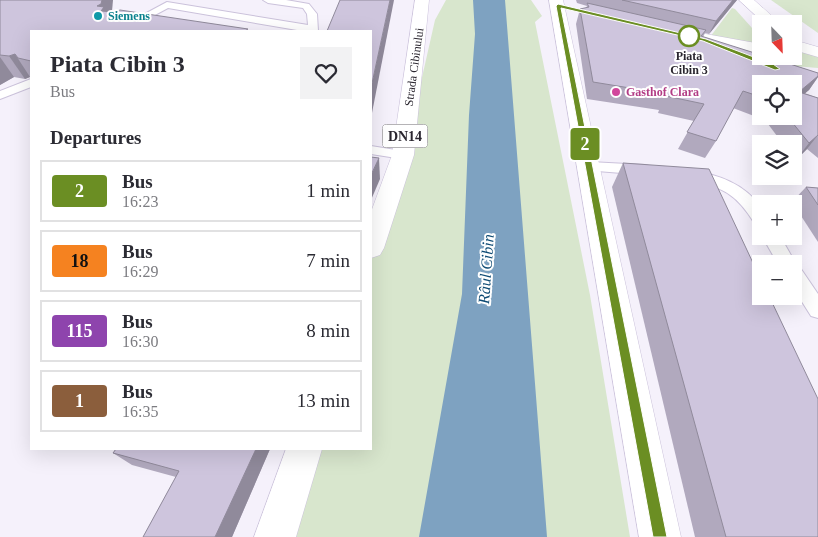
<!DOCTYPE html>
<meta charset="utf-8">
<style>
:root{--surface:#fff;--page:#f2f2f3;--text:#2b2b33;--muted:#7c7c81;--line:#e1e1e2}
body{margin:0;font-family:"Times New Roman",serif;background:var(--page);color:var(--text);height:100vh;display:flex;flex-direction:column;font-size:19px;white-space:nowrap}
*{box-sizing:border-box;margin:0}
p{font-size:16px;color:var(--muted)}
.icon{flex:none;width:28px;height:28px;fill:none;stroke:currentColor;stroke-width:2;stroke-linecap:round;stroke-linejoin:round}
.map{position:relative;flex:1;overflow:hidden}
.panel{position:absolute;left:30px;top:30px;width:342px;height:420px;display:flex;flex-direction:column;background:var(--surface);border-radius:0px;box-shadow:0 5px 20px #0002}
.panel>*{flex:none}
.badge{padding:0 10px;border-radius:4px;font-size:18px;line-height:32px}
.needle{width:32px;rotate:157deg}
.controls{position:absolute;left:752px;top:15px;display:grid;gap:10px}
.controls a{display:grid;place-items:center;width:50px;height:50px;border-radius:0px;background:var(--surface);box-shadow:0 5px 20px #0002;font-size:25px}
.map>.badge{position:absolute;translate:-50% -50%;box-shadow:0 0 0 2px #fff}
h2{padding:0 20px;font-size:19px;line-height:45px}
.round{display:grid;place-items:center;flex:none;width:52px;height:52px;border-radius:0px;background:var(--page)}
.summary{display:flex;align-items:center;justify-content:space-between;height:85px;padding:0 20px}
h1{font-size:24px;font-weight:700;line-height:38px}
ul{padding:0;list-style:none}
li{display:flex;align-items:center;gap:15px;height:62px;margin:0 10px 8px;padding:0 10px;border:2px solid var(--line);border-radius:0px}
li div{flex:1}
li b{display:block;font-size:19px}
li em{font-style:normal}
li .badge{min-width:55px;font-weight:700;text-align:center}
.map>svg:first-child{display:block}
</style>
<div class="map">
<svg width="818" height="537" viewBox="0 0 818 537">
<rect width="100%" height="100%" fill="#f5f1fb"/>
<g fill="#d8e6cd">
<polygon points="446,0 531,0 542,16 535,22 590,295 630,537 275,537 304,449 371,449 371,248 404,157 435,20"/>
<polygon points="771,0 818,0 818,33"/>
<polygon points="732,8 735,9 761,38 755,43 710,37"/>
<polygon points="794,49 818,56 818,68 794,66 777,56 794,56"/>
</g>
<polygon fill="#7ea2c1" points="473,0 505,0 547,537 419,537 462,294 469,115 475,34"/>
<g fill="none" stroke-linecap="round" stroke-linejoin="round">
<g stroke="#cbc2db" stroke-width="2">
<g id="lane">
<polygon points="263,0 286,0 309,4 317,14 318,31 297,30 168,8 125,31 113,31 167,2 308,25 307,14 303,8 268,3"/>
<polygon points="31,79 31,87 0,99 0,91"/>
<polygon points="371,146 408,152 410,155 408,158 403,159 371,154"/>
<polygon points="590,162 646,165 651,167 654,170 651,173 646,175 585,170 582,167 585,164"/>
<path d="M690,170C719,175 743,183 761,207V226L755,224C734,190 721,188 685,178L682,175L685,172Z"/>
<polygon points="762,236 780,236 796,264 795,267 801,269 818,294 818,318 811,316 794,289 794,264 778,264"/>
</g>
</g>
<g stroke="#cbc2db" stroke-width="1">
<g id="primary">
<polygon points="415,0 429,0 414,155 384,248 380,255 371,258 371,212 392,155"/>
<polygon points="549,0 563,0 681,537 639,537"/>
<polygon points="739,0 754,0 781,24 765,24"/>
<polygon points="689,31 761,44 761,54 684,39 681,36 684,33"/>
<polygon points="794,40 818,47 818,57 794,50"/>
<polygon points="286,449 322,449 296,537 254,537"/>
</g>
</g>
<use href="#lane" fill="#fff" fill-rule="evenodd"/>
<use href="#primary" fill="#fff" fill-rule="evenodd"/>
</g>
<g fill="#b1a9be" fill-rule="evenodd">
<polygon points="0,0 112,11 248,29 31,31 31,79 30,77 25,79 14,77 0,85"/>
<path d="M576,0H737L709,34L705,33L703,37L818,73V77L809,90L804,93L818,98V158L807,149L795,161L794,159V144H783L765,120L733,108L716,141L705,158L678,149L694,121L658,113L659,110L587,99L576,24L580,9L586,8L587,6L577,3ZM761,84L794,116H761Z"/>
<polygon points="623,163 818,537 695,537 612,187"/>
<polygon points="806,187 818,188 818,242 792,202"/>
<polygon points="116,449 270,449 232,537 143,537 176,477 132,465 113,453"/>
</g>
<g fill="#908a9b">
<polygon points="102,0 113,0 111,23 97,6"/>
<polygon points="390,0 394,0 371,118 371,88"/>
<polygon points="733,0 737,0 709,34 716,21"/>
<polygon points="15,54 30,77 25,79 9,56"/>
<polygon points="0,57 14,77 0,85"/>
<polygon points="818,76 818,77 809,90 794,103 799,92"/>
<polygon points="818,135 807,149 795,161 809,143"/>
<polygon points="379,158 380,179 371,200 371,175"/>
<polygon points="256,449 270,449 232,537 215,537"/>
</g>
<g fill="#cec5dd" stroke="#908a9b">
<polygon points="0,0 102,0 101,4 97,6 104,7 101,11 115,12 120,10 248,29 245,31 31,31 31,61 18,58 15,54 9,56 0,55"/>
<polygon points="340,0 390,0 371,88 371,31 327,31"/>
<polygon points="622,0 733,0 716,21"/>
<polygon points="587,3 706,30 701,36 761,55 761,56 765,56 818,73 818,76 799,92 818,98 818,135 809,143 787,116 794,116 794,84 761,84 761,97 743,91 716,141 687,132 704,104 666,96 667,94 593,82 580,9 589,7"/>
<polygon points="371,157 379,158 371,175"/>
<polygon points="623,163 709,169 761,280 761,296 769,296 818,399 818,537 726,537"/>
<polygon points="806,187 818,188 818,205"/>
<polygon points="116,449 256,449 215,537 143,537 179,471 113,453"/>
</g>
<polygon fill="#6b8e23" stroke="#fff" points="558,4 706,39 759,59 755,53 759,47 763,47 761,53 763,57 780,69 775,70 703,41 561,8 667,537 653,537 556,6"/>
<circle fill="#0f9aa8" stroke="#fff" stroke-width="2" cx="98" cy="16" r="5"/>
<circle fill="#fff" stroke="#6b8e23" stroke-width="2.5" cx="689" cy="36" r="10"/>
<circle fill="#d1479c" stroke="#fff" stroke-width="2" cx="616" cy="92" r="5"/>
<g text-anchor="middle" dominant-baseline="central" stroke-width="4" stroke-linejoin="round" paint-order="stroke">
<g font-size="12" font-weight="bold" fill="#0d838f" stroke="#fff" text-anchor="start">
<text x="108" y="16">Siemens</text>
</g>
<g font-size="12" font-weight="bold" fill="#2a262f" stroke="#fff">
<text x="689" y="56">Piata<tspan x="689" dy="14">Cibin 3</tspan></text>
</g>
<g font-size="12" fill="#2a262f" stroke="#fff">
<text transform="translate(414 67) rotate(-82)">Strada Cibinului</text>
</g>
<g font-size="12" font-weight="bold" fill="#b23c85" stroke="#fff" text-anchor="start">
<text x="626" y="92">Gasthof Clara</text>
</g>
<rect fill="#fff" stroke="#6a676d" stroke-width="1" x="382.5" y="124.5" width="45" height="23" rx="4"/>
<g font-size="14" font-weight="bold" fill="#2a262f">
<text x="405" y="136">DN14</text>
</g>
<g font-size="16" font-style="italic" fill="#0f4b74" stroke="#fff">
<text transform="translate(486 269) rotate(-86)">Râul Cibin</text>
</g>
</g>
</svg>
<div class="controls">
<a><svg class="needle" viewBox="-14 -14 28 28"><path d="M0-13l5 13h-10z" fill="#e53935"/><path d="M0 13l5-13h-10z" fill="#7c7c81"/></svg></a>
<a><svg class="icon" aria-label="locate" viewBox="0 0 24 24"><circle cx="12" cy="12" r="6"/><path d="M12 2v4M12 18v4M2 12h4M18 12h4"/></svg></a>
<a><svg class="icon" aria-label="layers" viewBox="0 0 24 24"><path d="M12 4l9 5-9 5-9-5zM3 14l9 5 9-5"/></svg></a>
<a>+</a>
<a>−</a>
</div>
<b class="badge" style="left:585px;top:144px;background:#6b8e23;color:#fff">2</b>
<section class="panel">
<div class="summary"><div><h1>Piata Cibin 3</h1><p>Bus</p></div><a class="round"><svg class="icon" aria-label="heart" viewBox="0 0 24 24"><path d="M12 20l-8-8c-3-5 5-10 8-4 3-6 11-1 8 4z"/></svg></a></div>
<h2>Departures</h2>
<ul>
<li><span class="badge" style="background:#6b8e23;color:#fff">2</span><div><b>Bus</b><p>16:23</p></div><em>1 min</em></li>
<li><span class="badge" style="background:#f58220;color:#111">18</span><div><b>Bus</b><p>16:29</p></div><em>7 min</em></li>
<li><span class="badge" style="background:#8e44ad;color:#fff">115</span><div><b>Bus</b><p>16:30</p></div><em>8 min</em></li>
<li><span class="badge" style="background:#8b5e3c;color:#fff">1</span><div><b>Bus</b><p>16:35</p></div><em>13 min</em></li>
</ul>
</section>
</div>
